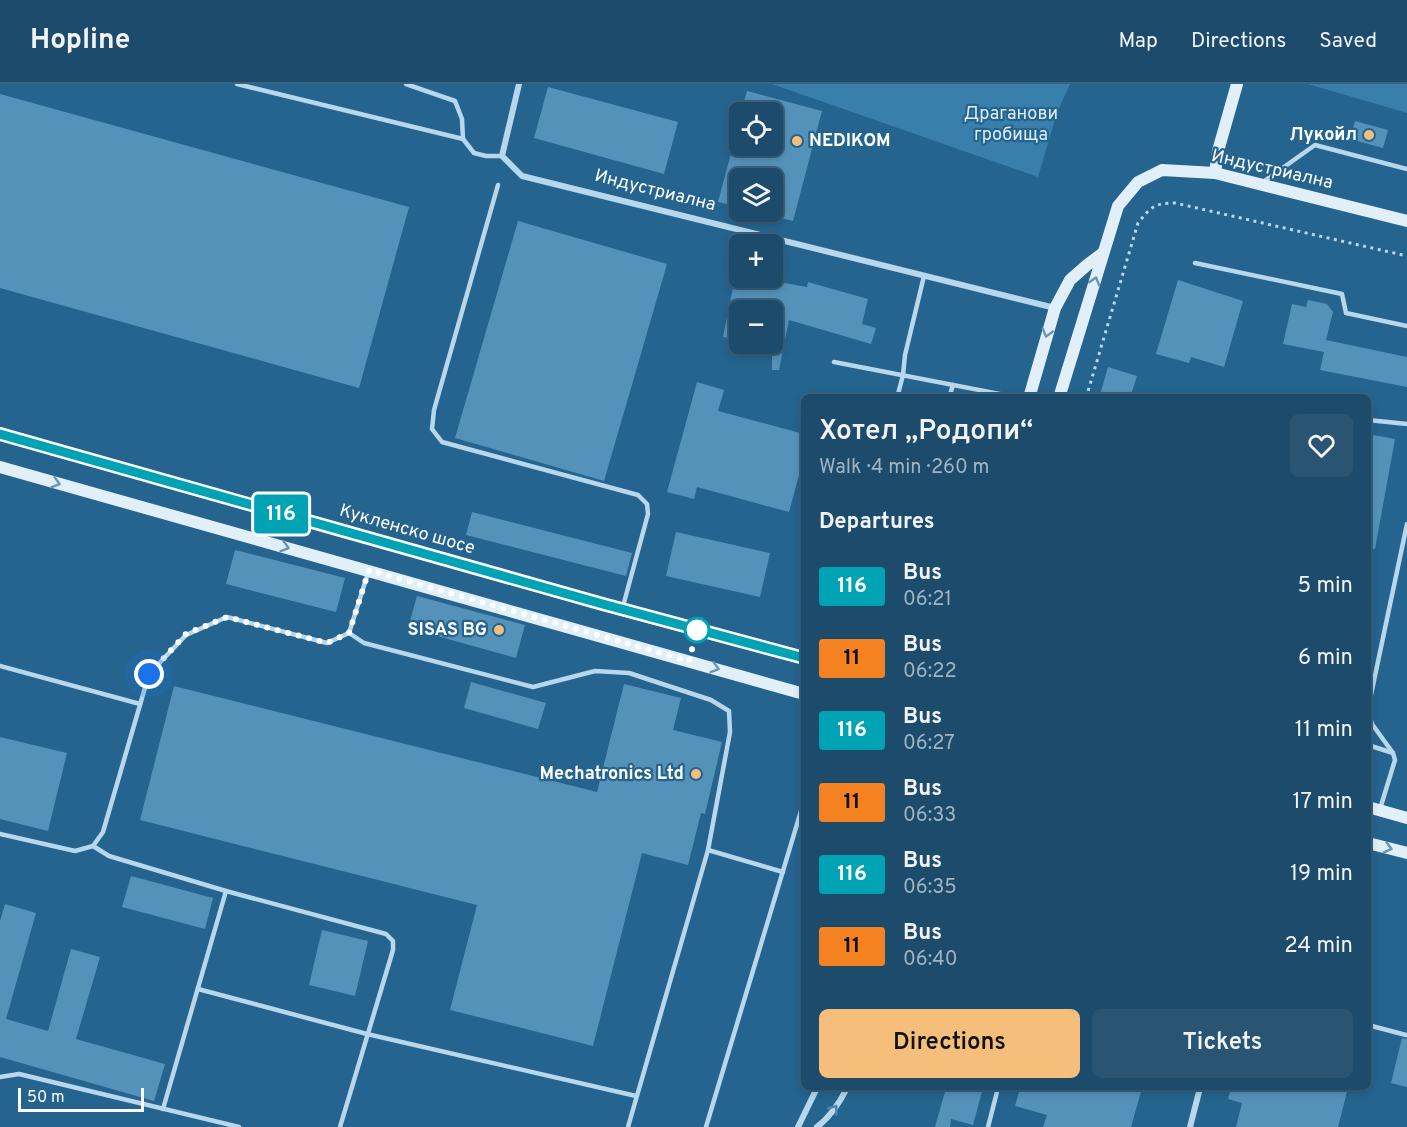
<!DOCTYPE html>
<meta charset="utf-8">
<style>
:root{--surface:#1c4b6b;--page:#295573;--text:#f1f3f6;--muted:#a0b3c1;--line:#3a637e;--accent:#f5be7a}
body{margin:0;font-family:Overpass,sans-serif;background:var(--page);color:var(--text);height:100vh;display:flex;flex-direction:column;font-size:22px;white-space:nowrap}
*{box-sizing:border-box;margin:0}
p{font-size:20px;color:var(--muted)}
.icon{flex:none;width:33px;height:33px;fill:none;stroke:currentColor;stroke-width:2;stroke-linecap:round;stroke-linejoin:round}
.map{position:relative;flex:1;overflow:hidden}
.side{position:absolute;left:801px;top:310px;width:570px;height:696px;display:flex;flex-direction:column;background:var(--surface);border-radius:9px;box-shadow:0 3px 9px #0003,0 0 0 2px var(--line)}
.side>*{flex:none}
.badge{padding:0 12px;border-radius:4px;font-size:21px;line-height:39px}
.tools{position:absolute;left:729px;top:18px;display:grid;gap:12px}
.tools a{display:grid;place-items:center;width:54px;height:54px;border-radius:9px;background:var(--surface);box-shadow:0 3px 9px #0003,0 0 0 2px var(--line);font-size:30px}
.scale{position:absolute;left:18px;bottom:15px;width:126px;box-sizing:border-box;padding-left:6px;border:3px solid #fff;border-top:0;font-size:16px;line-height:21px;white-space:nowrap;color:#fff;-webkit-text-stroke:4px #25648f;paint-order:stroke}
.you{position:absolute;width:30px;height:30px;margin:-15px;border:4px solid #fff;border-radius:50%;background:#1a73e8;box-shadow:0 0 0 9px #1a73e833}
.map>.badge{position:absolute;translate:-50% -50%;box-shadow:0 0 0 3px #fff}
h2{padding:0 18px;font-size:22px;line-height:54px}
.round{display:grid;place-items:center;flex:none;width:63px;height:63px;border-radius:9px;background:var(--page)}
.head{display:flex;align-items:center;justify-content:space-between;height:102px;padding:0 18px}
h1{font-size:28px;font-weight:600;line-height:45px}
.primary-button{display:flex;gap:12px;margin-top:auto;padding:12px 18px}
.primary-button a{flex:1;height:69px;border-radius:9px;background:var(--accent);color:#111;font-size:24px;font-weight:600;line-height:69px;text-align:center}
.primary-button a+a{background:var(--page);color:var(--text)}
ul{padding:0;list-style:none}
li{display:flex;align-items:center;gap:18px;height:72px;padding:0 18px}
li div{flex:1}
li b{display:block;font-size:22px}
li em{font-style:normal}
li .badge{min-width:66px;font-weight:700;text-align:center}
header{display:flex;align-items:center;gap:36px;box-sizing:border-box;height:84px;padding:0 30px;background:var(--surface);border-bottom:2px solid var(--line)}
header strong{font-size:28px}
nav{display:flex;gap:33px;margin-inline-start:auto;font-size:21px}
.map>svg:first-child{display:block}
</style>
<header>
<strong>Hopline</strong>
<nav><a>Map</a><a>Directions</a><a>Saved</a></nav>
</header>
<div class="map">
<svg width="1407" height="1043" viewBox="0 0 1407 1043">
<rect width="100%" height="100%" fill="#25648f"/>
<g fill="#397fac">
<polygon points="772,0 1070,0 1057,29 1038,93"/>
<polygon points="1308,0 1407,0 1407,29"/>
</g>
<g fill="#5592b9">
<polygon points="548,3 678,38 664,90 534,54"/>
<polygon points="747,7 822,27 793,137 772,132 772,94 740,94 740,123 718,118 733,62 772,62 772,28 741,28"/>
<polygon points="0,10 409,123 359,304 0,204"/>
<polygon points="1355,37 1388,46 1383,64 1350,55"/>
<polygon points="518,137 667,180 604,397 455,354"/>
<polygon points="735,194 757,194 807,203 808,198 868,215 862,240 876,244 871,260 789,236 779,286 772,286 772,226 740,226 740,256 723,253"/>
<polygon points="1178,196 1243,217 1224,283 1191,273 1189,279 1156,270"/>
<polygon points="1308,216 1327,220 1333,228 1326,256 1407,273 1407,303 1320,286 1324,268 1283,260 1292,220 1306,223"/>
<polygon points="1108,283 1137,292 1130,314 1099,314"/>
<polygon points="697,298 724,306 718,327 804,350 804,373 789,428 697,403 694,415 667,408"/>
<polygon points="1368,350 1395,355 1375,465 1368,464"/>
<polygon points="472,428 632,469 626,492 466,451"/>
<polygon points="676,448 770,469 760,513 666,492"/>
<polygon points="235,466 345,494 336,528 226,500"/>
<polygon points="417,512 525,541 516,574 408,544"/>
<polygon points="471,598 546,619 538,645 464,624"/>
<polygon points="624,600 681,614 673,646 722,658 705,730 701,729 688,781 642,769 593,962 450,926 477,821 140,736 174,602 597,708"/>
<polygon points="0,653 67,669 48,747 0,735"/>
<polygon points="131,792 213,814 205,845 122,823"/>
<polygon points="5,820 36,829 6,935 48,947 71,865 100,873 76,955 165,980 154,1017 0,973 0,837"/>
<polygon points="322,846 368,857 355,912 309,901"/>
<polygon points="1402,954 1407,955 1407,1003 1391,999"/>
<polygon points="946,1004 983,1004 973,1041 951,1035 950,1043 935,1043"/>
<polygon points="1020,1004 1142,1004 1131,1043 1043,1043 1047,1031 1015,1022"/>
<polygon points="1231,1004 1348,1004 1338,1043 1236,1043 1242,1019 1228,1015"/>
</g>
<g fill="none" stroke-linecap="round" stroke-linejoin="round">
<path stroke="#b6d7ec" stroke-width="3" stroke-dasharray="3 4.5" stroke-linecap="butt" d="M1086,314L1138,139C1151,123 1154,119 1175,119L1407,172"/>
<g stroke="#b6d7ec" stroke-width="4.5">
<polyline points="237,0 463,55"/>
<polyline points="406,0 455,17 462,35 463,55 474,69 486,72 502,72"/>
<polyline points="1263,98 1315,61 1407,85"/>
<polyline points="498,101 434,326 432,345 442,358 638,411 647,420 648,430 622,526"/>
<polyline points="1195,179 1342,210 1346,229 1407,242"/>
<polyline points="834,278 1021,314"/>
<polyline points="897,314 903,291 905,271 924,192"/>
<polyline points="949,314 953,301"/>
<polyline points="1368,336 1407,340"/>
<polyline points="349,549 364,559 533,603 595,587 629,589 711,616 729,627 730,648 708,766"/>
<polyline points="0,582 140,620"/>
<polyline points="1368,625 1407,440"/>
<polyline points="1368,626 1372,640 1393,669 1395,676 1380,725"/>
<polyline points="1368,661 1393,669"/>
<polyline points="0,750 75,767 93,762 103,748 149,590 186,551 227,533 327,559 349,549 368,489"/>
<polyline points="93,762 109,772 226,807 386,850 393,857 393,866 340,1043"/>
<polyline points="198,905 367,950 636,1012"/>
<polyline points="1368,941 1406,951"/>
<polyline points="0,993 19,990 239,1043"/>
<polyline points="163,1025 226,807"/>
<polyline points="628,1043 708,766 783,788"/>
<polyline points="706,1043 804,717"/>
<polyline points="988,1043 998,1004"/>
</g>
<g stroke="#b6d7ec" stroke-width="6">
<polyline points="519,0 502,72 522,92 1055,224"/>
<polyline points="798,1043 817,1004"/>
<path d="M817,1043C830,1033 840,1018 847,1004"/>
<polyline points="1190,1043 1200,1004"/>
</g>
<g stroke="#e1eff9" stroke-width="12">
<polyline points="1215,89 1218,67 1237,0"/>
<polyline points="1029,314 1055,224 1070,196 1087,181 1103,169"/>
<polyline points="1059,314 1118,122 1138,98 1162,86 1215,89 1407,137"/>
<polyline points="0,350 622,526 804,574"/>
<polyline points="0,383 804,610"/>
<polyline points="1368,723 1407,734"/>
<polyline points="1368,759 1407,769"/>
</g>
</g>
<defs><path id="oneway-chevron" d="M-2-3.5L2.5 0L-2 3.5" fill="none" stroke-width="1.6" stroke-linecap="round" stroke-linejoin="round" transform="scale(1.5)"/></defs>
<g stroke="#6795b4">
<use href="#oneway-chevron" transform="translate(1095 197) rotate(-73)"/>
<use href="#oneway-chevron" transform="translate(1047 249) rotate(106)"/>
<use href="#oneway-chevron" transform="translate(56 399) rotate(16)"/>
<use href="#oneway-chevron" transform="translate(285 463) rotate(16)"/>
<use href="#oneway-chevron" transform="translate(715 584) rotate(16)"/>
<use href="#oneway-chevron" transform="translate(1388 764) rotate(15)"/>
</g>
<use stroke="#5086ab" href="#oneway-chevron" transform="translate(834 1025) rotate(-53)"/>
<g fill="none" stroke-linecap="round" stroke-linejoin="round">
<g stroke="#fff" stroke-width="14">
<polyline id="line" points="0,350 599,519 804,574"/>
</g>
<use href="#line" stroke="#00a3b4" stroke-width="9"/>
<polyline stroke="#fff" stroke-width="6" stroke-dasharray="0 10.8" points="149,590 186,550 227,533 327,559 349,549 369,486 689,577 697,546"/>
</g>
<g fill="#f5be7a" stroke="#25648f" stroke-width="2">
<circle cx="1369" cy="51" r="6"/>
<circle cx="797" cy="57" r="6"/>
<circle cx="499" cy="546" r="6"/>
<circle cx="696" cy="690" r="6"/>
</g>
<circle fill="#fff" stroke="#00a3b4" stroke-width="3" cx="697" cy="546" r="12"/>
<g text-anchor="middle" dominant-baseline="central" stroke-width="4.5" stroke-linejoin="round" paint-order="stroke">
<g font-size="18" fill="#dbedf9" stroke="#25648f">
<text x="1011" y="30">Драганови<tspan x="1011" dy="21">гробища</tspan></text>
</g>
<g font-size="18" font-weight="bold" fill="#fff" stroke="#25648f" text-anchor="end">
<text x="1357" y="51">Лукойл</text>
<text x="809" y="57" text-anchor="start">NEDIKOM</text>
<text x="487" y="546">SISAS BG</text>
<text x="684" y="690">Mechatronics Ltd</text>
</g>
<g font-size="18" fill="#fff" stroke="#25648f">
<text transform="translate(1272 86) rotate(13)">Индустриална</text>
<text transform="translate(655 107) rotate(14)">Индустриална</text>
<text transform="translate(407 446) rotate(16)">Кукленско шосе</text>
</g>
</g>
</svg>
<div class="tools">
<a><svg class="icon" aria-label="locate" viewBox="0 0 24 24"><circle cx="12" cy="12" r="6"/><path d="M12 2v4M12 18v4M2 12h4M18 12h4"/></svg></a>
<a><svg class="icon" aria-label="layers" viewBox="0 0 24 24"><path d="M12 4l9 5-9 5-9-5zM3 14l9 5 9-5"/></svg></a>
<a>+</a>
<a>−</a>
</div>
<div class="scale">50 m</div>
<div class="you" style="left:149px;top:590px"></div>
<b class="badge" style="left:281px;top:430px;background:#00a3b4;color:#fff">116</b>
<section class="side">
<div class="head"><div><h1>Хотел „Родопи“</h1><p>Walk · 4 min · 260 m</p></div><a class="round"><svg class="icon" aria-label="heart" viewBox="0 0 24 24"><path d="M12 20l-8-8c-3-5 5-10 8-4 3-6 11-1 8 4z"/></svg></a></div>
<h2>Departures</h2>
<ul>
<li><span class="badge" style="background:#00a3b4;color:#fff">116</span><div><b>Bus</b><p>06:21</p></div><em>5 min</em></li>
<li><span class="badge" style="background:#f58220;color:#111">11</span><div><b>Bus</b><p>06:22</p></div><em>6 min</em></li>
<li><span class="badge" style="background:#00a3b4;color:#fff">116</span><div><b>Bus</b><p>06:27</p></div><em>11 min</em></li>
<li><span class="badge" style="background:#f58220;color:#111">11</span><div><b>Bus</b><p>06:33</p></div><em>17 min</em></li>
<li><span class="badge" style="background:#00a3b4;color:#fff">116</span><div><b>Bus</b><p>06:35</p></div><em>19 min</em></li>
<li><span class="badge" style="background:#f58220;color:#111">11</span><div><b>Bus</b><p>06:40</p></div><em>24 min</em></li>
</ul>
<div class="primary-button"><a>Directions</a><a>Tickets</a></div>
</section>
</div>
